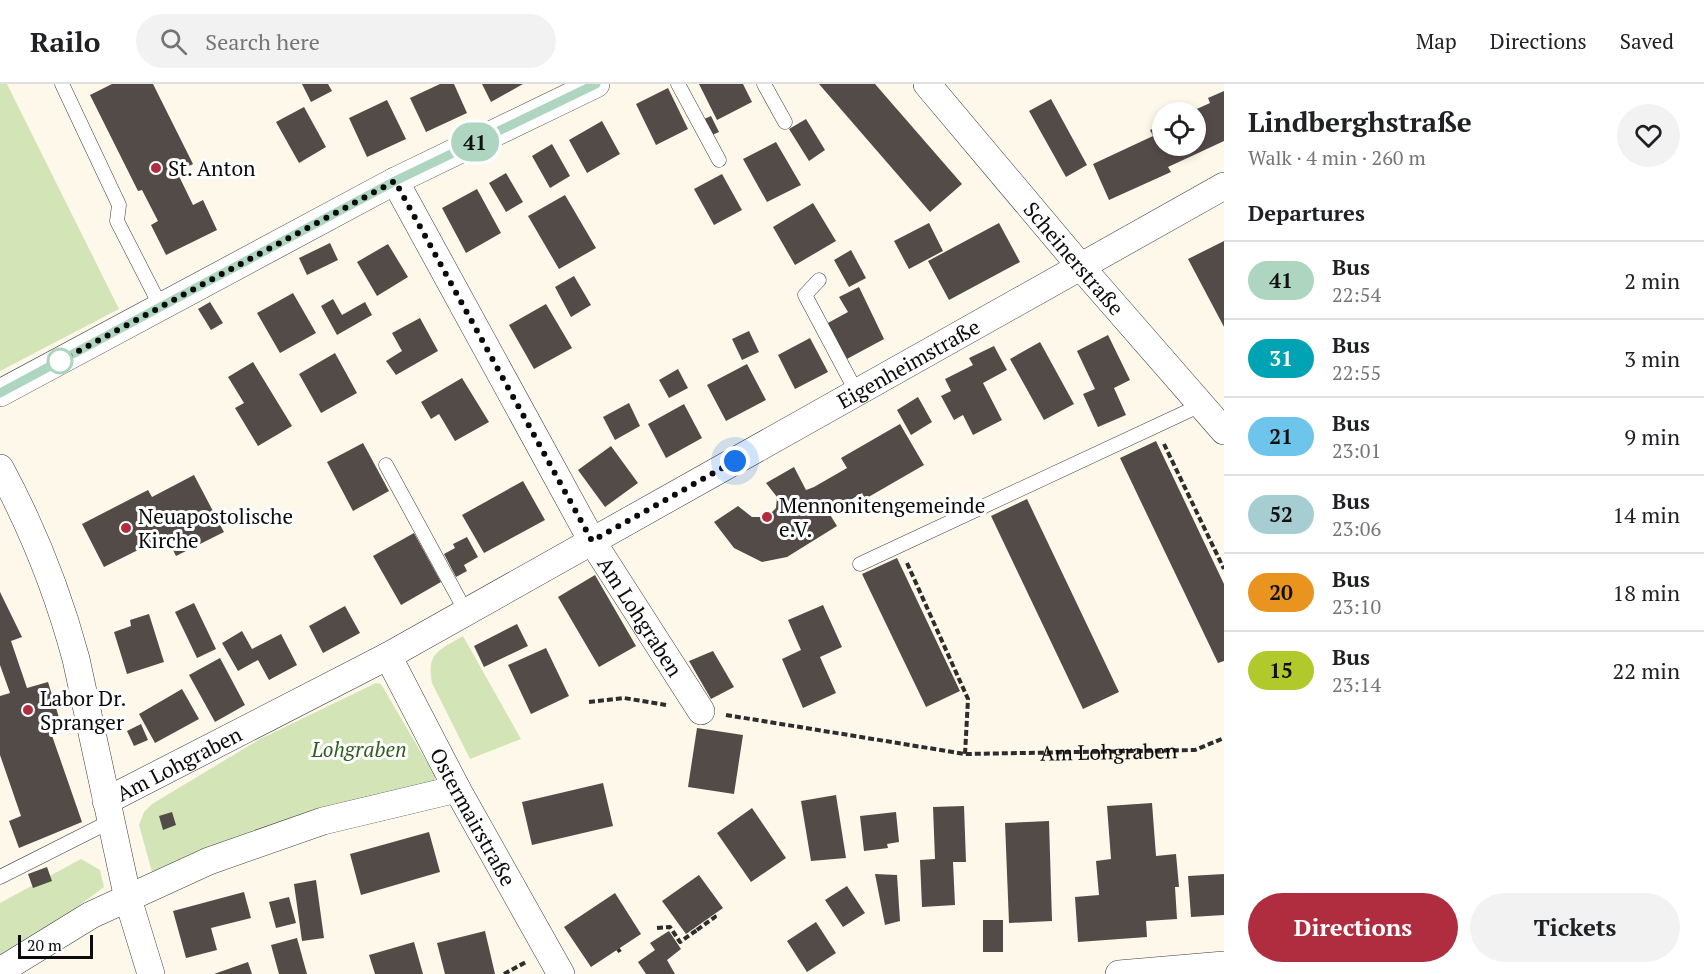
<!DOCTYPE html>
<meta charset="utf-8">
<style>
:root{--surface:#fff;--page:#f2f2f2;--text:#202124;--muted:#757577;--line:#e0e0e0;--accent:#b02d3f}
body{margin:0;font-family:"PT Serif",serif;background:var(--page);color:var(--text);height:100vh;display:flex;flex-direction:column;font-size:22px;white-space:nowrap}
*{box-sizing:border-box;margin:0}
p{font-size:20px;color:var(--muted)}
.icon{flex:none;width:33px;height:33px;fill:none;stroke:currentColor;stroke-width:2;stroke-linecap:round;stroke-linejoin:round}
.map{position:relative;flex:1;overflow:hidden}
.sheet{display:flex;flex-direction:column;background:var(--surface);width:480px}
.sheet>*{flex:none}
.badge{padding:0 12px;border-radius:20px;font-size:21px;line-height:39px}
.controls{position:absolute;left:1152px;top:18px;display:grid;gap:12px}
.controls a{display:grid;place-items:center;width:54px;height:54px;border-radius:50%;background:var(--surface);box-shadow:0 3px 9px #0003;font-size:30px}
.scale{position:absolute;left:18px;bottom:15px;width:75px;box-sizing:border-box;padding-left:6px;border:3px solid #0b0b0b;border-top:0;font-size:16px;line-height:21px;white-space:nowrap;color:#0b0b0b;-webkit-text-stroke:4px #fff;paint-order:stroke}
.you{position:absolute;width:30px;height:30px;margin:-15px;border:4px solid #fff;border-radius:50%;background:#1a73e8;box-shadow:0 0 0 9px #1a73e833}
.map>.badge{position:absolute;translate:-50% -50%;box-shadow:0 0 0 3px #fff}
h2{padding:0 24px;font-size:22px;line-height:54px}
.round{display:grid;place-items:center;flex:none;width:63px;height:63px;border-radius:32px;background:var(--page)}
.summary{display:flex;align-items:center;justify-content:space-between;height:102px;padding:0 24px}
h1{font-size:28px;font-weight:800;line-height:45px}
.cta{display:flex;gap:12px;margin-top:auto;padding:12px 24px}
.cta a{flex:1;height:69px;border-radius:36px;background:var(--accent);color:#fff;font-size:24px;font-weight:800;line-height:69px;text-align:center}
.cta a+a{background:var(--page);color:var(--text)}
ul{padding:0;list-style:none}
li{display:flex;align-items:center;gap:18px;height:78px;padding:0 24px;border-top:2px solid var(--line)}
li div{flex:1}
li b{display:block;font-size:22px}
li em{font-style:normal}
li .badge{min-width:66px;font-weight:700;text-align:center}
header{display:flex;align-items:center;gap:36px;box-sizing:border-box;height:84px;padding:0 30px;background:var(--surface);border-bottom:2px solid var(--line)}
header strong{font-size:28px}
nav{display:flex;gap:33px;margin-inline-start:auto;font-size:21px}
.search{width:420px;height:54px;background:var(--page);display:flex;align-items:center;gap:15px;box-sizing:border-box;padding:0 21px;border-radius:33px;color:var(--muted);font-size:22px}
main{display:flex;flex:1;min-height:0}
.map>svg:first-child{display:block}
</style>
<header>
<strong>Railo</strong>
<div class="search"><svg class="icon" aria-label="search" viewBox="0 0 24 24"><circle cx="10" cy="10" r="6"/><path d="M15 15l6 6"/></svg>Search here</div>
<nav><a>Map</a><a>Directions</a><a>Saved</a></nav>
</header>
<main>
<div class="map">
<svg width="1224" height="890" viewBox="0 0 1224 890">
<rect width="100%" height="100%" fill="#fef8ea"/>
<g fill="#d3e5b7">
<polygon points="0,0 7,0 119,225 0,287"/>
<path d="M463,552L521,655L470,675L432,599C426,568 440,566 463,552Z"/>
<polygon points="376,599 381,600 435,692 435,699 152,788 139,741 144,728 152,720 260,655"/>
<polygon points="81,775 100,786 104,803 73,826 0,870 0,819"/>
</g>
<g fill="#534b48">
<polygon points="112,0 153,0 193,80 177,88 193,121 203,116 217,146 166,171 151,141 158,137 142,106 138,107 90,11"/>
<polygon points="302,0 328,0 332,7 311,18"/>
<polygon points="440,0 454,0 467,29 426,48 410,14"/>
<polygon points="482,0 523,0 491,18"/>
<polygon points="699,0 743,0 752,18 717,36"/>
<polygon points="819,0 875,0 962,100 930,128"/>
<polygon points="668,4 688,45 656,61 636,20"/>
<polygon points="1224,7 1224,57 1168,83 1171,88 1109,116 1093,80 1153,52 1150,46 1162,41 1162,62 1196,62 1196,28 1190,28 1210,19 1208,14"/>
<polygon points="1051,15 1087,81 1066,93 1029,27"/>
<polygon points="387,16 406,55 367,73 349,34"/>
<polygon points="304,23 326,63 299,79 276,38"/>
<polygon points="711,32 719,48 710,52 702,36"/>
<polygon points="806,35 825,66 809,77 789,45"/>
<polygon points="602,37 620,70 587,89 569,56"/>
<polygon points="776,58 801,101 767,118 743,75"/>
<polygon points="552,60 570,92 550,104 532,72"/>
<polygon points="506,89 523,118 506,128 489,99"/>
<polygon points="722,90 742,126 714,141 694,105"/>
<polygon points="477,105 501,149 466,169 442,124"/>
<polygon points="565,111 596,164 559,185 528,132"/>
<polygon points="813,119 836,157 795,181 773,143"/>
<polygon points="929,139 943,167 909,185 894,157"/>
<polygon points="999,139 1020,178 949,216 928,177"/>
<polygon points="1224,157 1224,243 1188,175"/>
<polygon points="330,159 338,176 307,191 299,174"/>
<polygon points="388,160 408,193 377,212 357,178"/>
<polygon points="851,166 866,194 849,203 834,176"/>
<polygon points="574,192 591,221 571,233 555,203"/>
<polygon points="859,203 884,255 845,276 826,240 848,228 839,213"/>
<polygon points="293,209 316,249 280,269 257,229"/>
<polygon points="333,215 342,231 365,218 372,231 337,251 321,222"/>
<polygon points="210,218 223,239 211,246 198,225"/>
<polygon points="546,220 572,264 534,285 509,241"/>
<polygon points="420,234 438,267 396,291 386,277 402,267 392,249"/>
<polygon points="749,247 759,268 742,276 732,255"/>
<polygon points="1108,251 1130,296 1114,304 1126,331 1098,343 1083,310 1095,305 1077,267"/>
<polygon points="810,254 828,288 795,305 778,271"/>
<polygon points="1040,258 1074,320 1044,336 1010,275"/>
<polygon points="994,262 1007,286 983,299 1002,336 973,351 963,331 954,336 941,312 951,307 945,295 973,281 969,274"/>
<polygon points="335,269 357,309 321,329 299,290"/>
<polygon points="253,278 292,342 258,362 235,324 244,319 228,293"/>
<polygon points="747,280 766,316 726,337 707,301"/>
<polygon points="678,285 688,304 669,314 659,296"/>
<polygon points="462,294 489,338 455,357 439,330 431,335 421,318"/>
<polygon points="918,313 932,338 911,351 897,326"/>
<polygon points="629,319 640,342 615,356 603,333"/>
<polygon points="684,320 702,354 666,374 648,340"/>
<polygon points="900,340 924,381 865,415 862,409 829,429 837,442 787,473 762,478 734,464 714,438 738,422 752,433 767,433 776,424 777,413 766,399 794,383 806,406 814,403 847,384 841,374"/>
<polygon points="1156,357 1224,500 1224,577 1218,579 1120,374"/>
<polygon points="363,359 389,407 353,427 327,378"/>
<polygon points="611,362 638,399 605,423 578,386"/>
<polygon points="194,391 224,448 176,472 166,452 104,483 82,440 148,406 152,413"/>
<polygon points="523,397 545,436 484,469 462,431"/>
<polygon points="1027,415 1119,608 1083,625 991,432"/>
<polygon points="414,449 441,498 401,521 373,472"/>
<polygon points="467,453 478,473 464,481 467,487 456,493 444,470 455,464 453,460"/>
<polygon points="897,474 960,607 926,623 862,490"/>
<polygon points="595,491 636,562 599,583 558,513"/>
<polygon points="0,508 22,553 11,557 27,604 48,598 61,640 49,643 82,738 19,764 9,737 21,732 0,671 0,612 10,609 0,581"/>
<polygon points="194,519 216,565 197,574 175,528"/>
<polygon points="823,521 842,563 820,573 836,609 803,624 782,575 801,566 788,536"/>
<polygon points="345,522 360,549 323,569 309,542"/>
<polygon points="149,530 164,578 127,590 114,548 131,542 130,536"/>
<polygon points="517,540 528,562 484,583 474,562"/>
<polygon points="242,547 252,565 281,550 297,581 269,596 258,576 238,587 222,559"/>
<polygon points="546,564 569,612 531,630 508,581"/>
<polygon points="713,567 734,603 711,615 689,577"/>
<polygon points="220,574 245,621 215,638 189,591"/>
<polygon points="182,605 199,635 155,659 139,630"/>
<polygon points="141,640 148,656 134,662 127,647"/>
<polygon points="697,644 743,651 734,710 688,703"/>
<polygon points="603,699 613,742 532,761 522,718"/>
<polygon points="836,711 846,774 811,777 801,717"/>
<polygon points="1152,719 1156,772 1176,770 1179,803 1175,803 1177,835 1146,837 1147,853 1078,858 1075,813 1099,811 1096,777 1111,775 1107,722"/>
<polygon points="964,722 966,778 953,778 955,821 922,823 920,776 935,775 933,723"/>
<polygon points="752,724 786,774 751,798 717,749"/>
<polygon points="172,728 176,741 163,746 159,732"/>
<polygon points="896,728 899,758 887,760 888,764 864,767 860,732"/>
<polygon points="1049,737 1052,837 1009,839 1005,739"/>
<polygon points="429,748 440,788 361,811 350,770"/>
<polygon points="47,783 52,797 33,804 28,790"/>
<polygon points="875,790 897,791 900,837 885,841"/>
<polygon points="1224,790 1224,831 1191,833 1188,792"/>
<polygon points="699,791 723,824 686,850 662,817"/>
<polygon points="316,796 324,854 302,857 294,800"/>
<polygon points="847,802 865,829 843,843 825,816"/>
<polygon points="244,808 251,834 211,844 217,866 186,874 173,827"/>
<polygon points="615,809 641,850 591,883 564,843"/>
<polygon points="289,813 296,839 276,844 269,818"/>
<rect x="983" y="836" width="20" height="32"/>
<polygon points="816,838 836,869 807,888 787,857"/>
<polygon points="485,847 495,890 445,890 437,859"/>
<polygon points="669,847 681,865 667,876 675,890 646,890 638,878 655,866 650,859"/>
<polygon points="297,854 307,890 279,890 271,861"/>
<polygon points="414,858 423,890 375,890 369,871"/>
<polygon points="248,878 252,890 214,890"/>
</g>
<g fill="none" stroke-linecap="round" stroke-linejoin="round">
<g stroke="#3e3e3e" stroke-width="15">
<g id="lane">
<polyline points="62,0 119,121 117,137 161,223"/>
<polyline points="678,0 719,76"/>
<polyline points="764,0 785,38"/>
<polyline points="819,196 805,211 857,309"/>
<polyline points="386,381 466,528"/>
<polyline points="860,480 1201,321"/>
<polyline points="0,793 111,737"/>
</g>
</g>
<g stroke="#3e3e3e" stroke-width="28">
<g id="street">
<path id="s2" d="M927,0L1081,183L1224,347"/>
<path id="s3" d="M395,97L592,457L701,627"/>
<polyline points="0,309 395,97 596,0"/>
<path d="M0,384C33,445 58,508 76,575L128,815L151,890"/>
<path id="s4" d="M388,572L457,705L561,890"/>
<path id="s5" d="M106,717L388,572L1224,102"/>
<polyline points="0,887 91,831 209,777 323,737 457,705"/>
<polyline points="1119,890 1224,881"/>
</g>
</g>
<g stroke="#2d2d2d" stroke-width="4" stroke-dasharray="6 3" stroke-linecap="butt">
<polyline points="1164,360 1224,485"/>
<polyline points="907,479 968,615 965,670"/>
<polyline points="589,618 624,614 666,621"/>
<path id="s1" d="M726,631L965,670L1195,666L1224,654"/>
<polyline points="657,844 670,843 680,858 697,846 696,844"/>
<polyline points="697,846 715,833 713,831"/>
<polyline points="618,865 620,868"/>
<polyline points="504,890 526,878"/>
</g>
<use href="#lane" stroke="#fff" stroke-width="14"/>
<use href="#street" stroke="#fff" stroke-width="27"/>
</g>
<g fill="none" stroke-linecap="round" stroke-linejoin="round">
<g stroke="#fff" stroke-width="14">
<polyline id="line" points="0,309 395,97 596,0"/>
</g>
<use href="#line" stroke="#add5c0" stroke-width="9"/>
<polyline stroke="#0b0b0b" stroke-width="6" stroke-dasharray="0 10.8" points="60,277 395,97 592,457 735,377"/>
</g>
<g fill="#b02d3f" stroke="#fff" stroke-width="2">
<circle cx="156" cy="84" r="6"/>
<circle cx="767" cy="433" r="6"/>
<circle cx="126" cy="444" r="6"/>
<circle cx="28" cy="626" r="6"/>
</g>
<circle fill="#fff" stroke="#add5c0" stroke-width="3" cx="60" cy="277" r="12"/>
<g text-anchor="middle" dominant-baseline="central" stroke-width="6" stroke-linejoin="round" paint-order="stroke">
<g font-size="21" fill="#0b0b0b" stroke="#fff" text-anchor="start">
<text x="168" y="84">St. Anton</text>
<text x="779" y="421">Mennonitengemeinde<tspan x="779" dy="24">e.V.</tspan></text>
<text x="138" y="432">Neuapostolische<tspan x="138" dy="24">Kirche</tspan></text>
<text x="40" y="614">Labor Dr.<tspan x="40" dy="24">Spranger</tspan></text>
</g>
<g font-size="21" fill="#0b0b0b" stroke="#fff">
<text stroke="none"><textPath href="#s2" startOffset="228">Scheinerstraße</textPath></text>
<text stroke="none"><textPath href="#s5" startOffset="914">Eigenheimstraße</textPath></text>
<text stroke="none"><textPath href="#s3" startOffset="500">Am Lohgraben</textPath></text>
<text stroke="none"><textPath href="#s1" startOffset="386">Am Lohgraben</textPath></text>
<text stroke="none"><textPath href="#s5" startOffset="82">Am Lohgraben</textPath></text>
<text stroke="none"><textPath href="#s4" startOffset="182">Ostermairstraße</textPath></text>
</g>
<g font-size="21" font-style="italic" fill="#325d21" stroke="#fff">
<text x="359" y="665">Lohgraben</text>
</g>
</g>
</svg>
<div class="controls">
<a><svg class="icon" aria-label="locate" viewBox="0 0 24 24"><circle cx="12" cy="12" r="6"/><path d="M12 2v4M12 18v4M2 12h4M18 12h4"/></svg></a>
</div>
<div class="scale">20 m</div>
<div class="you" style="left:735px;top:377px"></div>
<b class="badge" style="left:475px;top:58px;background:#add5c0;color:#111">41</b>
</div>
<section class="sheet">
<div class="summary"><div><h1>Lindberghstraße</h1><p>Walk · 4 min · 260 m</p></div><a class="round"><svg class="icon" aria-label="heart" viewBox="0 0 24 24"><path d="M12 20l-8-8c-3-5 5-10 8-4 3-6 11-1 8 4z"/></svg></a></div>
<h2>Departures</h2>
<ul>
<li><span class="badge" style="background:#add5c0;color:#111">41</span><div><b>Bus</b><p>22:54</p></div><em>2 min</em></li>
<li><span class="badge" style="background:#00a3b4;color:#fff">31</span><div><b>Bus</b><p>22:55</p></div><em>3 min</em></li>
<li><span class="badge" style="background:#6ec5eb;color:#111">21</span><div><b>Bus</b><p>23:01</p></div><em>9 min</em></li>
<li><span class="badge" style="background:#a6ced2;color:#111">52</span><div><b>Bus</b><p>23:06</p></div><em>14 min</em></li>
<li><span class="badge" style="background:#ea9420;color:#111">20</span><div><b>Bus</b><p>23:10</p></div><em>18 min</em></li>
<li><span class="badge" style="background:#b2c92b;color:#111">15</span><div><b>Bus</b><p>23:14</p></div><em>22 min</em></li>
</ul>
<div class="cta"><a>Directions</a><a>Tickets</a></div>
</section>
</main>
